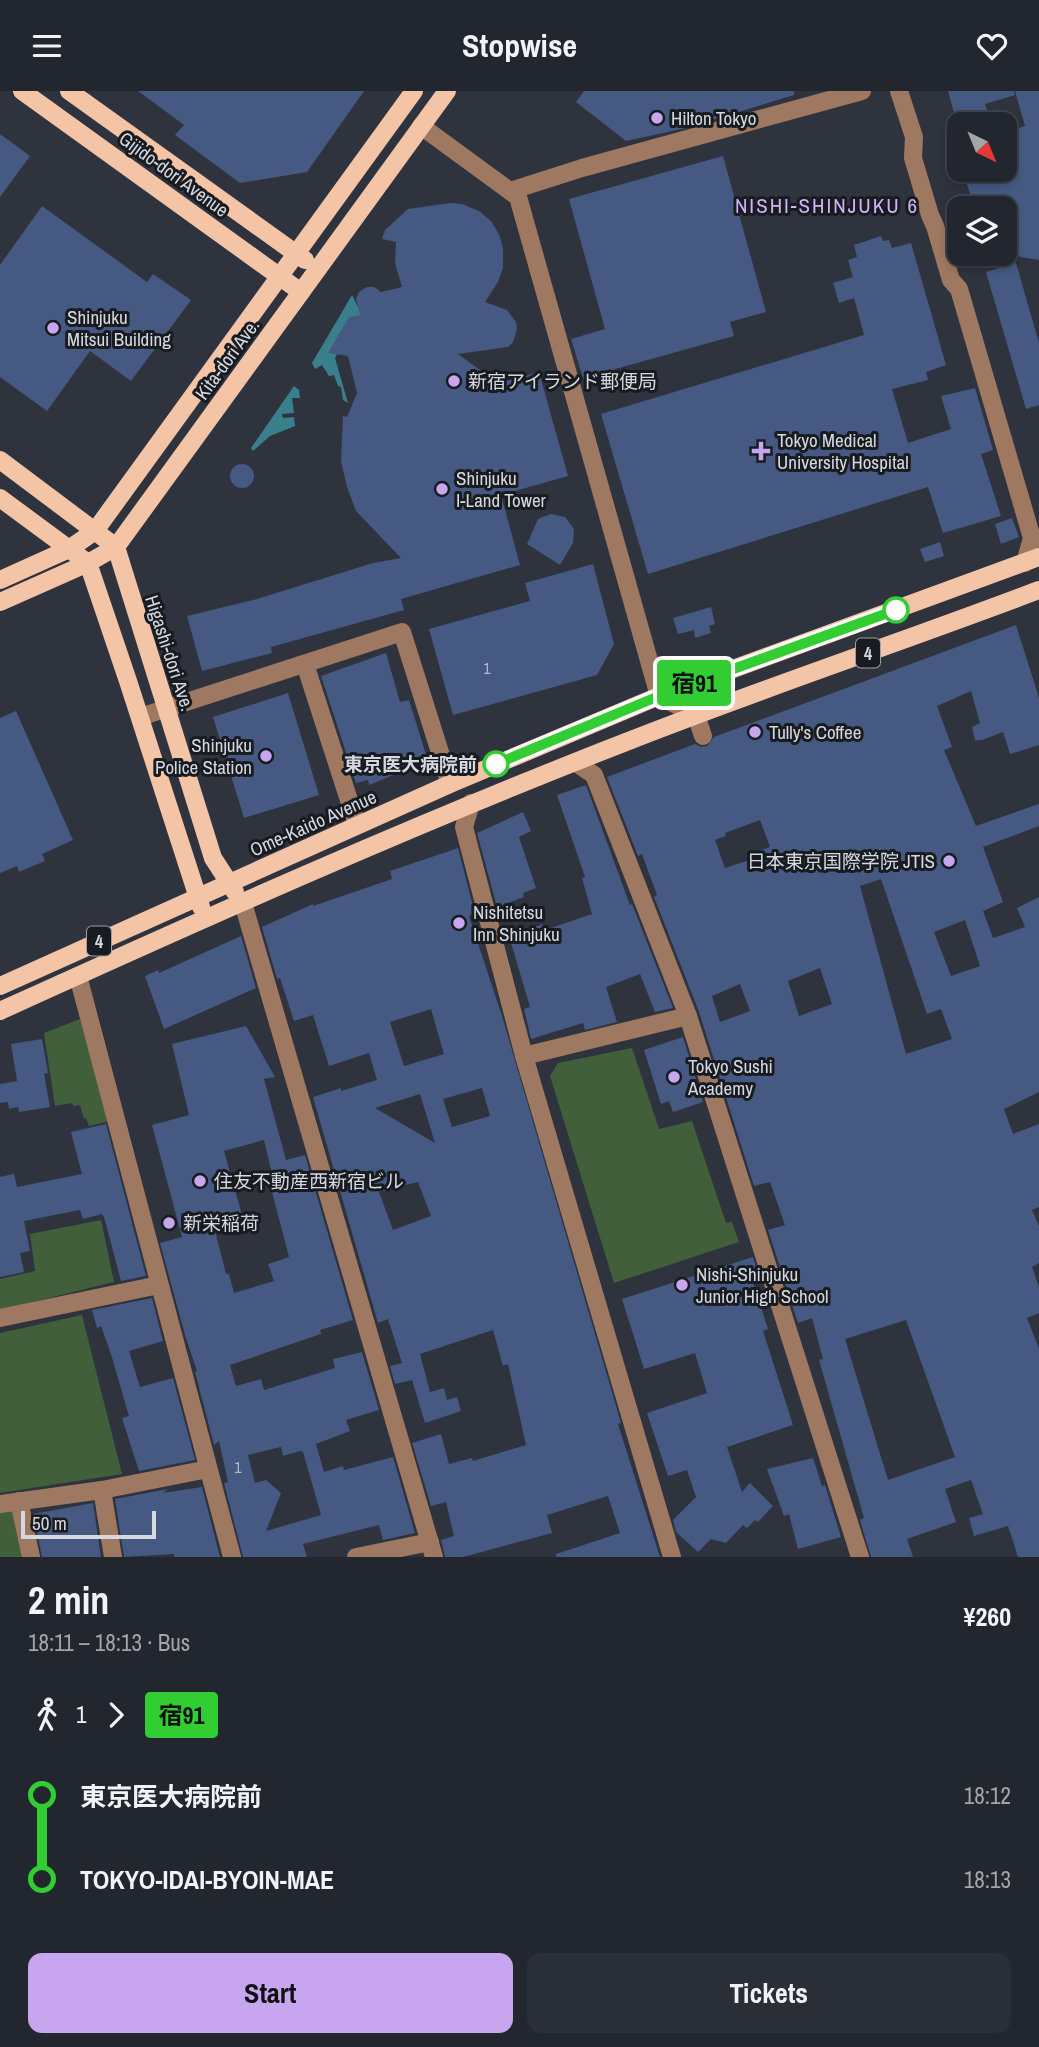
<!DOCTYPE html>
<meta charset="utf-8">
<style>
:root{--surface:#22262e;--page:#2a2e36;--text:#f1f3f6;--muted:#a2a5aa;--line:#3f434a;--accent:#c8a6ef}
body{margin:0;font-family:"Archivo Narrow","Noto Sans JP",sans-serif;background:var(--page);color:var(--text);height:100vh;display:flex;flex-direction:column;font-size:26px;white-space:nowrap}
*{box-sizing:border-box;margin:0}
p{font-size:23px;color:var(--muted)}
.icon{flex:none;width:38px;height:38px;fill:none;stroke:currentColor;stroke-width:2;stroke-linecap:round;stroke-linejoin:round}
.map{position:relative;height:1466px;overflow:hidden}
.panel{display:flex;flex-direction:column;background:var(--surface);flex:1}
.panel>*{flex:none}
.badge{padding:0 14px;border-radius:5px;font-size:24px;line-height:46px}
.needle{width:46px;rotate:137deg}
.controls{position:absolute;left:947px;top:21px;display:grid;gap:14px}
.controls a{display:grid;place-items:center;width:70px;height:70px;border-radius:14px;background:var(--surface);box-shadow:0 4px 10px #0003,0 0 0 2px var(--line);font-size:35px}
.scale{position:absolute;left:21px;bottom:18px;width:135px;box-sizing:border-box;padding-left:7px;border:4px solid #d5d8df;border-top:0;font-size:19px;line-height:24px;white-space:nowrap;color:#d5d8df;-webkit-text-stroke:5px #181b20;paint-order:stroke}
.map>.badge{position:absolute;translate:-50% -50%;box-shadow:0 0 0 4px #fff}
.legs{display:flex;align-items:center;gap:10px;height:77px;padding:0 28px;font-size:23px}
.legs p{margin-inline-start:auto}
.summary{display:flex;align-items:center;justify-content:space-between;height:119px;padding:0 28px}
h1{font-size:38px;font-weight:800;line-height:52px}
.primary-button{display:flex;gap:14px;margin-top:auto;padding:14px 28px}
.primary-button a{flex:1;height:80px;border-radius:14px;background:var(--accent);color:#111;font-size:28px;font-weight:800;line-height:80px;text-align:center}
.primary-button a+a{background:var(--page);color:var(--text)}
ul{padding:0 28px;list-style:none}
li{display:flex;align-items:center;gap:24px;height:84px;font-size:26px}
li i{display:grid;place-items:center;width:10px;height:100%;margin:0 9px;background:currentColor}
li i::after{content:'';width:18px;height:18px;margin:-9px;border:5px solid;border-radius:50%;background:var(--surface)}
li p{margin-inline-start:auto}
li:first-child i{background:linear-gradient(#0000 50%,currentColor 0)}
li:last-child i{background:linear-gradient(currentColor 50%,#0000 0)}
header{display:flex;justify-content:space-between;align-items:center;height:91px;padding:0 28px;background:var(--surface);font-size:32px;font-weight:800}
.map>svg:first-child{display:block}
</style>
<header><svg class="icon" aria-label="menu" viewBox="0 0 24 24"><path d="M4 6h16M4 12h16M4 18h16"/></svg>Stopwise<svg class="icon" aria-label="heart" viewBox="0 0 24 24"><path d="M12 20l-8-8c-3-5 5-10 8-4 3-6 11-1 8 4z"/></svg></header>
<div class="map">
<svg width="1039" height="1466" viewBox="0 0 1039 1466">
<rect width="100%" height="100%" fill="#2e333e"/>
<g fill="#415f3b">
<polygon points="80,928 110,1030 89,1035 86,1027 84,1028 80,1014 74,1015 72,1012 55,1015 44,942"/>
<polygon points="632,957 659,1038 692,1030 726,1132 732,1131 739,1151 614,1192 550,985 558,972"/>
<polygon points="101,1129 114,1191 0,1219 0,1188 35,1180 30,1143"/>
<polygon points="82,1224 122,1383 0,1402 0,1242"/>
<polygon points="17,1416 27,1466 0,1466 0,1419"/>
</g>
<g fill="#39808c">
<polygon points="352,204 358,216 368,224 346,246 335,267 348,312 343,309 341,296 338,295 334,284 329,285 322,274 315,278 312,272"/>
<polygon points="294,295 299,299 300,307 292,307 294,322 282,323 283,327 294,326 295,335 270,345 253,360 251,357"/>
</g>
<g fill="#455983" fill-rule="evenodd">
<polygon points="138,0 364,0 307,81 240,92 175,44 184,34"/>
<polygon points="584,0 794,0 794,4 686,37 626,50 576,11"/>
<polygon points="948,0 1014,0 1015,4 985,13 991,33 957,33"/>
<polygon points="1015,0 1039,0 1039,169 1020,166 1004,148 1004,117 975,117 962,79 1004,79 1004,41 1025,35"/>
<polygon points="0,43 30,65 0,106"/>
<polygon points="723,65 766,221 730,231 734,245 583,287 571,248 605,238 569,108"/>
<polygon points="450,112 462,113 479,120 491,130 499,143 503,157 503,177 498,191 485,211 507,219 516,231 517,238 513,251 508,256 458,263 491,287 496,293 539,281 568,385 501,404 520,474 401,508 404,519 271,556 272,562 202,580 187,525 257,508 373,472 401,467 356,420 347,396 341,370 343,325 347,326 357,302 348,265 328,262 349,226 360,224 356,208 359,201 367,196 374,196 381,201 402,196 395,172 396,151 382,148 385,139 408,118"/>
<polygon points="42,115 147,191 153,183 191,209 131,290 90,260 47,320 0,286 0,174"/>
<polygon points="881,145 883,150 889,149 892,157 911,152 946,274 926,281 928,289 892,298 908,352 951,338 941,305 975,297 993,359 981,363 1001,425 943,442 928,396 648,483 601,323 864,244 854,207 839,212 833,192 853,186 848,169 857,166 854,154"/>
<polygon points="1016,172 1039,252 1039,314 1026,318 986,181"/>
<circle cx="242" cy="385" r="12"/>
<polygon points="551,423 565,426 574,438 573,452 560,474 527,453 538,428"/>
<polygon points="1012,427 1019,446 1001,453 995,433"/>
<polygon points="940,451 944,465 925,471 920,458"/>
<polygon points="593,473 614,553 597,584 453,624 429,538 530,510 525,492"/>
<polygon points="711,516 715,533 709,535 711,542 695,547 694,539 678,543 673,527"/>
<path d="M1016,534L1039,607V654L1010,663L1003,641L982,649H975L972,636L980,632L971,600L937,615L952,656L944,659L976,735L1039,713V735L983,756L1003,811L983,820L993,847L1025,836L1017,817L1039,806V1001L1004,1018L1013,1043L1039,1033V1116L1032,1119L1039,1135V1172L1032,1176L1039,1196V1222L1027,1227L1039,1258V1466H1018L1008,1435L974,1445L969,1427L983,1423L971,1389L945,1398L956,1431L907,1448L913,1466H871L860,1429L864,1427L819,1269L823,1268L812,1227L798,1232L768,1139L785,1134L770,1091L754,1095L699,921L654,806L657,804L642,763L638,765L607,686L695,653L701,656L707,655L714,646ZM760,729L770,756L754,762L756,767L725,777L715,749L726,745L725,742ZM881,788L927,923L941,918L952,948L906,963L860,795ZM965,829L980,875L951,885L934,841ZM820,877L832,913L799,925L788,890ZM740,893L750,920L720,931L712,905ZM906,1229L955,1366L888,1389L845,1248Z"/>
<polygon points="386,562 400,611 409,609 428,670 369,694 368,689 356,692 321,585"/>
<polygon points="288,602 319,704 244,727 213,626"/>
<polygon points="16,620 73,749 42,763 45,770 19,781 17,775 0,782 0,627"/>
<polygon points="586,694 630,814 632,813 673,917 655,921 640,883 606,896 617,931 585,939 583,932 531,948 524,918 530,916 509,845 543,833 545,839 592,823 582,787 585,786 557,704"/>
<polygon points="523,721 531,740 519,746 536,797 523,802 524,806 497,816 477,742"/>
<path d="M458,757L475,823L469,825L502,925L621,1332L618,1333L660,1466H556V1463L620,1442L608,1405L547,1424L552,1442L463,1466H445L441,1449L454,1445L446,1411L431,1415L412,1352L441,1343L449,1373L472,1367L473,1370L526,1354L508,1273L503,1275L493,1239L420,1263L430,1301L444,1297L447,1309L457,1306L461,1320L425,1332L412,1289L395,1293L390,1275L402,1272L388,1228L378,1232L313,1006L341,997V1000L377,989L369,962L329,975L313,924L294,930L280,887L277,888L262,836L313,813V815L392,788L390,780ZM431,918L444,963L404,975L390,931ZM482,997L490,1025L452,1036L443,1008ZM420,1003L435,1052L375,1017ZM418,1091L431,1125L393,1139L379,1101Z"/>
<polygon points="241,845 256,897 164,938 145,885 158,879 159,882"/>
<path d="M246,935L275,986L264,988L286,1069L305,1064L353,1229L320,1239L321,1243L230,1274L236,1295L261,1288L264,1299L335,1277L333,1268L362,1261L379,1319L346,1329L350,1340L316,1353L324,1381L343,1375L344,1379L393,1366L415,1442L383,1449L379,1434L303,1453L307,1466H243L224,1392L228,1391L219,1350L214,1354L195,1281L197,1280L185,1244L160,1152L182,1146L152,1034L189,1024L172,953ZM264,1049L276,1100L272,1101L289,1166L268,1173L274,1190L234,1202L229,1183H226L213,1132L242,1124L224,1060ZM281,1356L283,1365L300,1360L303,1361L321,1424L266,1440L281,1402L266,1389L255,1392L248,1364Z"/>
<polygon points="683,946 703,1011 673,1021 669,1010 661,1013 644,959"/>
<polygon points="42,948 48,982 44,983 50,1016 19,1021 18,1016 9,1018 8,1011 0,1012 0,993 17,990 11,953"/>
<polygon points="106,1033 146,1185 121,1190 104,1126 102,1123 83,1128 80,1119 24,1130 30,1160 20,1162 24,1181 0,1186 0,1086 14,1083 17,1096 82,1083 71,1041"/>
<polygon points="753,1166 758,1183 751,1185 768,1238 763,1240 793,1334 727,1356 742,1401 750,1392 773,1415 758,1431 755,1429 747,1437 743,1434 726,1452 711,1448 698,1461 676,1441 673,1429 696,1406 687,1379 668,1385 647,1322 707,1302 695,1262 644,1278 622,1208"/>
<polygon points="152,1207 163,1250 129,1260 140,1296 173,1287 195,1369 139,1380 122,1327 129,1325 111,1263 101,1235 97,1237 92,1219"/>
<polygon points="813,1367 822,1395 825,1394 841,1446 798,1458 789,1423 784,1425 767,1378"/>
<polygon points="202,1396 220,1466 174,1466 174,1463 124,1466 115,1408 168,1398 163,1402"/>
<polygon points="93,1412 101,1466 42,1466 33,1423"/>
</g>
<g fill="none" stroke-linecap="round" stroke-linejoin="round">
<g stroke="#9f7861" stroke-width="18">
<polyline points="899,0 914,46 913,67 930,124 935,135 951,189 959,198 1032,447 1025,472"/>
<polyline points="421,35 518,106 659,605 696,624 703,645"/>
<polyline points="510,100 582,77 862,0"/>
<polyline points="305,573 357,734"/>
<polyline points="140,626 402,541 450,693"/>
<polyline points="575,671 594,684 688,925 860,1466"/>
<polyline points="471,712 464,736 524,965 672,1466"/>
<polyline points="243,812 434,1466"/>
<polyline points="78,885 232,1466"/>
<polyline points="524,965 688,925"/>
<polyline points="0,1227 159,1194"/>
<polyline points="102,1399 113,1466"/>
<polyline points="19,1410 31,1466"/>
<polyline points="0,1413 102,1399 208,1378"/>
<polyline points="356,1466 430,1451"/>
</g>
<g stroke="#f4c4a7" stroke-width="18">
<polyline points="22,0 301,201"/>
<polyline points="69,0 305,169"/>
<polyline points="0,369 116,456 213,767 235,801"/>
<polyline points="0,407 88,472 128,590 201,816"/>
<polyline points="0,489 69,458 95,440 414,0"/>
<polyline points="0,511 88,472 116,456 447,0"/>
<polyline points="0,895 450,693 659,605 1039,466"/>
<path d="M0,920C207,826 415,733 626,651C763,597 902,551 1039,499"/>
</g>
</g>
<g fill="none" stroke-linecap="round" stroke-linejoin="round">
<g stroke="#fff" stroke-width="16">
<polyline id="line-1" points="496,673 659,605 896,519"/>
</g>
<use href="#line-1" stroke="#32cd32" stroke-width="10"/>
</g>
<g fill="#c8a6ef" stroke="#181b20" stroke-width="2.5">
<circle cx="657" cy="27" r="7"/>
<circle cx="53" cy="237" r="7"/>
<circle cx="454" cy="290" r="7"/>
<path d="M757.5 349.5h7v7h7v7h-7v7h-7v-7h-7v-7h7z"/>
<circle cx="442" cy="398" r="7"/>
<circle cx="755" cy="641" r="7"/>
<circle cx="266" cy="665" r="7"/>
<circle cx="949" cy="770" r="7"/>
<circle cx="459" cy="832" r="7"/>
<circle cx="674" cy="986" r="7"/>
<circle cx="200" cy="1090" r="7"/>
<circle cx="169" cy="1132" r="7"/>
<circle cx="682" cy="1194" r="7"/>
</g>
<g fill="#fff" stroke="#32cd32" stroke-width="3.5">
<circle cx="896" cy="519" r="12"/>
<circle cx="496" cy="673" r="12"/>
</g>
<g text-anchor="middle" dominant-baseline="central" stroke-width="6" stroke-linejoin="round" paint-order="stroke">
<g font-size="16" fill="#b1b8c8">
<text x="487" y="577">1</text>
<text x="238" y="1376">1</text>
</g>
<g fill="#181b20" stroke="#9c9fa6" stroke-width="2">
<rect x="856" y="547.5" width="24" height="29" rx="5"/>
<rect x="87" y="835.5" width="24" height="29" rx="5"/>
</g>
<g font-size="18" font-weight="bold" fill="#d5d8df">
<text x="868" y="562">4</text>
<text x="99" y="850">4</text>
</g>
<g font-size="19" fill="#d5d8df" stroke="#181b20" text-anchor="start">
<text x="671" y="27">Hilton Tokyo</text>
<text x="67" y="226">Shinjuku<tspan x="67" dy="22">Mitsui Building</tspan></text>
<text x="468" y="290">新宿アイランド郵便局</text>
<text x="777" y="349">Tokyo Medical<tspan x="777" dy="22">University Hospital</tspan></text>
<text x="456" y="387">Shinjuku<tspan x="456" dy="22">I-Land Tower</tspan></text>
<text x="769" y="641">Tully's Coffee</text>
<text x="252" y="654" text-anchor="end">Shinjuku<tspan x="252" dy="22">Police Station</tspan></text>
<text x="935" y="770" text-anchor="end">日本東京国際学院 JTIS</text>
<text x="473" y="821">Nishitetsu<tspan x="473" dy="22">Inn Shinjuku</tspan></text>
<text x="688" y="975">Tokyo Sushi<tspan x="688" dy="22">Academy</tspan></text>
<text x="214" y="1090">住友不動産西新宿ビル</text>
<text x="183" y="1132">新栄稲荷</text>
<text x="696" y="1183">Nishi-Shinjuku<tspan x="696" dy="22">Junior High School</tspan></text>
</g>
<g font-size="19" fill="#d5d8df" stroke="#181b20">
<text transform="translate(174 83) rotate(36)">Gijido-dori Avenue</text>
<text transform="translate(227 268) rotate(-54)">Kita-dori Ave.</text>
<text transform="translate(170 562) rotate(72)">Higashi-dori Ave.</text>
<text transform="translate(313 732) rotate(-24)">Ome-Kaido Avenue</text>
</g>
<g font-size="19" font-weight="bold" fill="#d5d8df" stroke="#181b20" text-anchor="end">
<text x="477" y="673">東京医大病院前</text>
</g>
<g font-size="21" letter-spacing="2" fill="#d2b2f6" stroke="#181b20">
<text x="827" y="114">NISHI-SHINJUKU 6</text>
</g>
</g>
</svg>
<div class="controls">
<a><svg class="needle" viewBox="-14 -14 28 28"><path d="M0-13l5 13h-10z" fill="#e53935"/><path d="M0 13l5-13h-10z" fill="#a2a5aa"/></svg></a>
<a><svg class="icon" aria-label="layers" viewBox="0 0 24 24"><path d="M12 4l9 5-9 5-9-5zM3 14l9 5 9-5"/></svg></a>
</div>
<div class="scale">50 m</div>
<b class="badge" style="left:694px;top:592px;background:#32cd32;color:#111">宿91</b>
</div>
<section class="panel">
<div class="summary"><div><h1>2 min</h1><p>18:11 – 18:13 · Bus</p></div><b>¥260</b></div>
<div class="legs"><svg class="icon" aria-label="walk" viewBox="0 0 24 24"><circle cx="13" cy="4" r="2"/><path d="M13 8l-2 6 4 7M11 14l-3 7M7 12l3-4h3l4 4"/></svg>1<svg class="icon" aria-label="forward" viewBox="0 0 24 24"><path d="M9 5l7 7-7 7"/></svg><b class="badge" style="background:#32cd32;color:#111">宿91</b></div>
<ul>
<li><i style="color:#32cd32"></i><b>東京医大病院前</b><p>18:12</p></li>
<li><i style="color:#32cd32"></i><b>TOKYO-IDAI-BYOIN-MAE</b><p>18:13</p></li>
</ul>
<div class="primary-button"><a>Start</a><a>Tickets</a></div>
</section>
